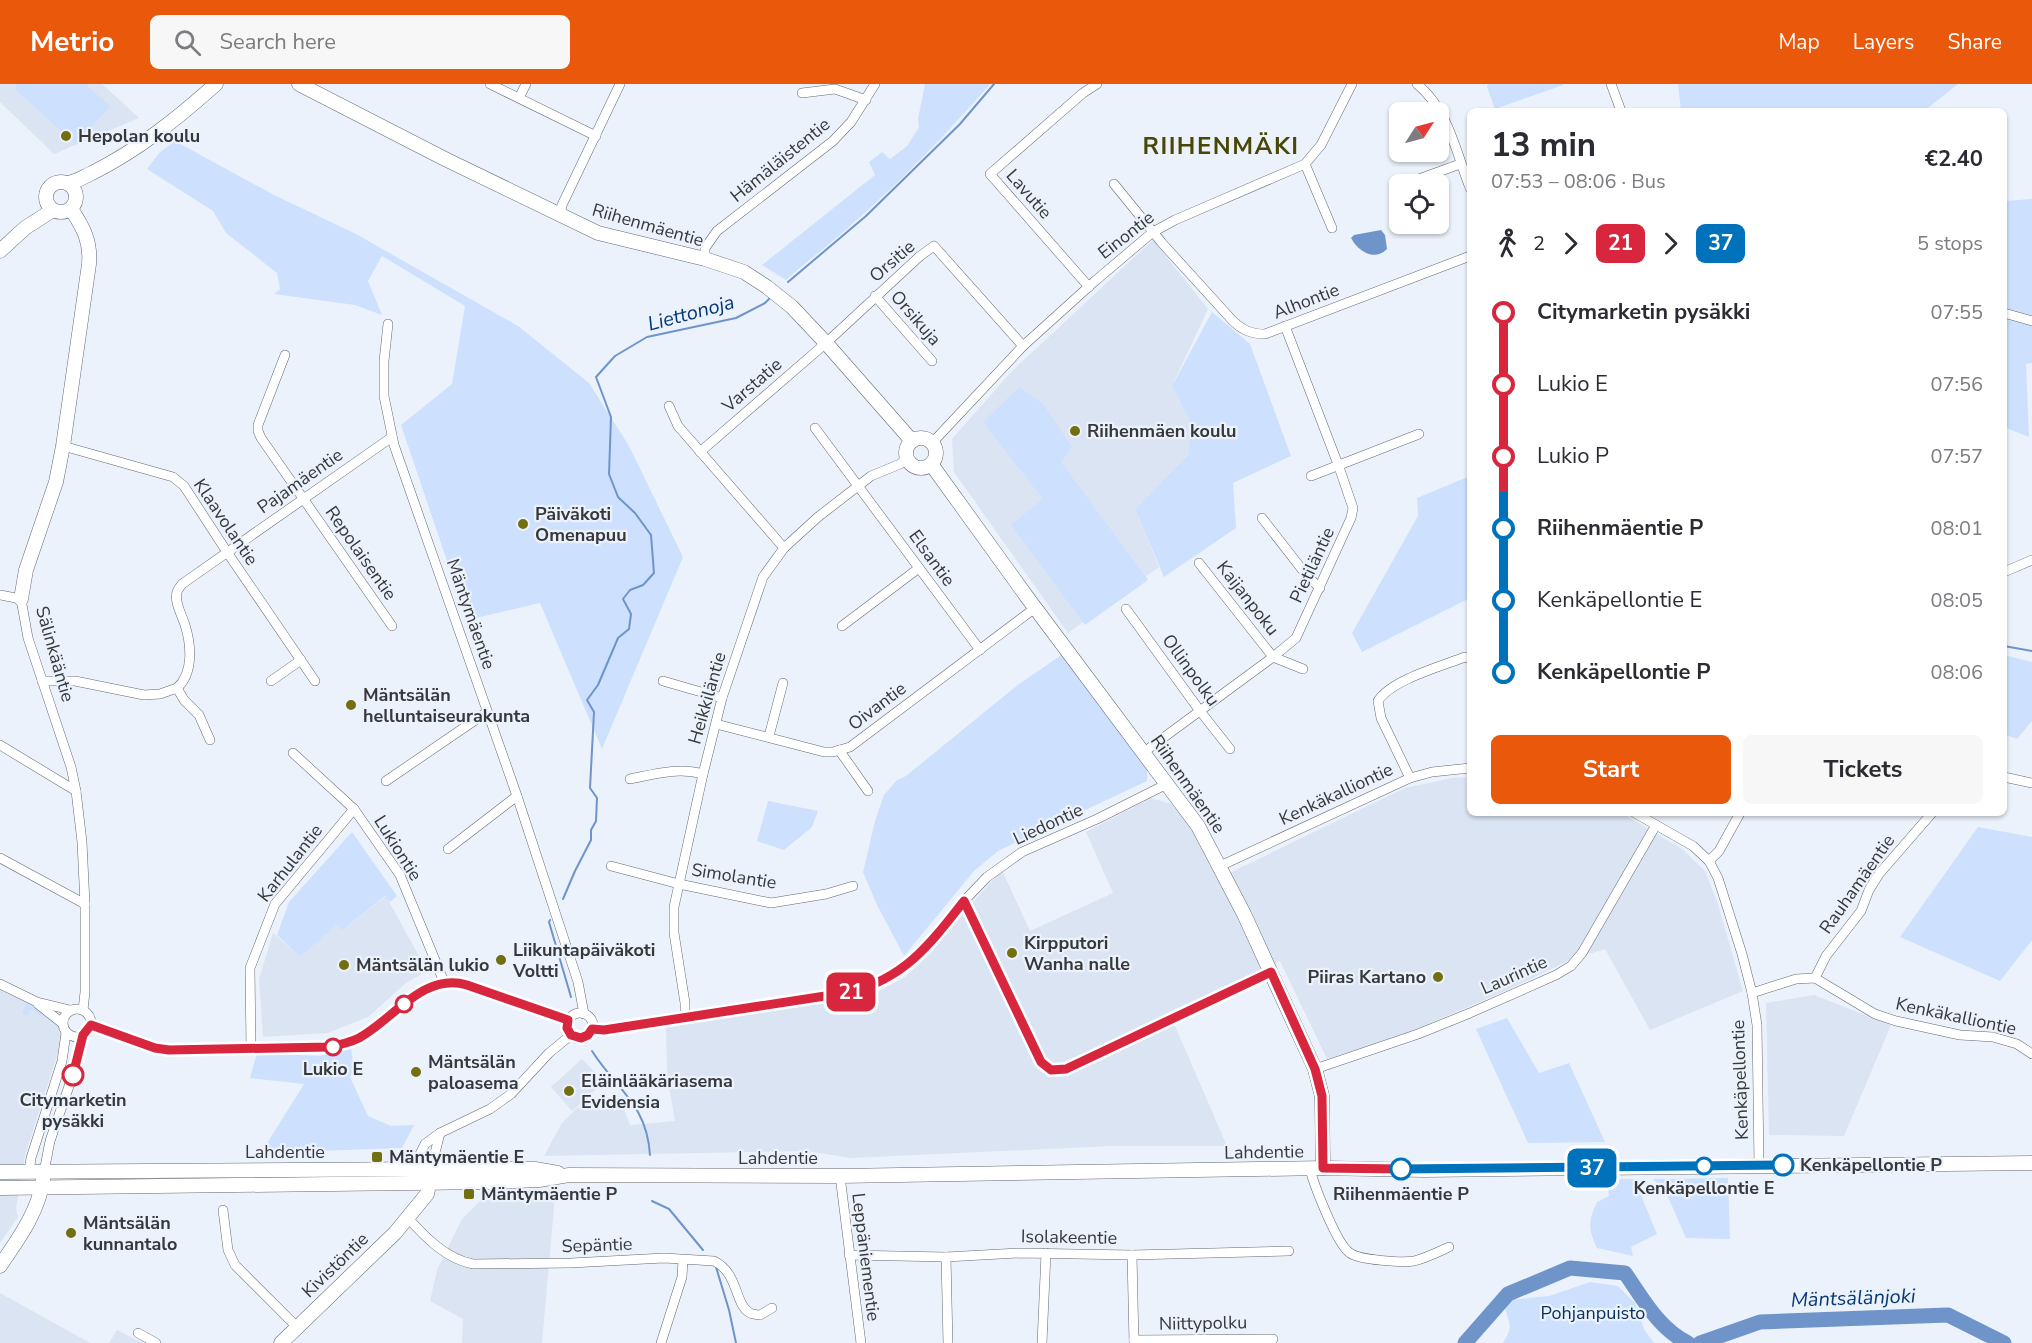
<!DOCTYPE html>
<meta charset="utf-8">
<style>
:root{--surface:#fff;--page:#f7f7f7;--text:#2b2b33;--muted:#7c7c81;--accent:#ea580c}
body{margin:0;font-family:"Nunito Sans",sans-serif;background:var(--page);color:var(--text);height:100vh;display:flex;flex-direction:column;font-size:22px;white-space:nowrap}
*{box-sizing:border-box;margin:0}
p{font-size:20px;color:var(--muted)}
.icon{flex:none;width:33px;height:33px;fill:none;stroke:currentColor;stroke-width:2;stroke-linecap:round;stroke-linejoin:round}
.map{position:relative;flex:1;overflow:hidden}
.sheet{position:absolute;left:1467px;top:24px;width:540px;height:708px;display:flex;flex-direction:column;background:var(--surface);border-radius:9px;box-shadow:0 2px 4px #0004}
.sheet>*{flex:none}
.badge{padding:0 12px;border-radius:9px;font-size:21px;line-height:39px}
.needle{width:39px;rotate:54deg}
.tools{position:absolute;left:1389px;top:18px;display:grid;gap:12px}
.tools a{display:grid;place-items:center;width:60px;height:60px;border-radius:9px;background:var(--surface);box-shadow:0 2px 4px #0004;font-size:30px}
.map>.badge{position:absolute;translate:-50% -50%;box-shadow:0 0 0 3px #fff}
.legs{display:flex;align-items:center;gap:9px;height:66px;padding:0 24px;font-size:20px}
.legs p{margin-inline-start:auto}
.head{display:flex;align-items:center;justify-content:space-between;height:102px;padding:0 24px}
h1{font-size:33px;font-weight:700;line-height:45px}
.button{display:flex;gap:12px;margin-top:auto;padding:12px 24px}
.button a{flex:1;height:69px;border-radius:9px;background:var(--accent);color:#fff;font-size:24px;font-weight:700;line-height:69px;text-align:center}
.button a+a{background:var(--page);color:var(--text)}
ul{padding:0 24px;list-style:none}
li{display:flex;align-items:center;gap:21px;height:72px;font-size:22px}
li i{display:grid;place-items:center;width:9px;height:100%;margin:0 8px;background:currentColor}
li i::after{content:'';width:15px;height:15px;margin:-8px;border:4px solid;border-radius:50%;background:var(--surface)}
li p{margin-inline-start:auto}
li:first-child i{background:linear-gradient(#0000 50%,currentColor 0)}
li:last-child i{background:linear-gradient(currentColor 50%,#0000 0)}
header{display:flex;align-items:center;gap:36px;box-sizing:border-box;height:84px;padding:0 30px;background:var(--accent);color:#fff}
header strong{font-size:28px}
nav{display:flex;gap:33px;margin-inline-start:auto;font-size:21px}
.search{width:420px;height:54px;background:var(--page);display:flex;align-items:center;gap:15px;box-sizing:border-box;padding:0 21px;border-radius:9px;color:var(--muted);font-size:22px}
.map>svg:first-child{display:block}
</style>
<header>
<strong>Metrio</strong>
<div class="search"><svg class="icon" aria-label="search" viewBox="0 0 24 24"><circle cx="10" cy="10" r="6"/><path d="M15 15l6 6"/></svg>Search here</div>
<nav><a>Map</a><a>Layers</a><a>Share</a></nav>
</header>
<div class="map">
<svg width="2032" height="1259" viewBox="0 0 2032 1259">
<rect width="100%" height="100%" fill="#ecf2fb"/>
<g fill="#dbe4f3">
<polygon points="0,0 102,0 139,34 54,70 0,18"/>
<polygon points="1153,156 1208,225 1172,302 1191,339 1188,371 1135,425 1159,483 1068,549 954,388 952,355 1011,288"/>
<polygon points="1470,693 1470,729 1622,729 1682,765 1705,787 1718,820 1743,907 1650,946 1605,865 1570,876 1505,907 1410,948 1327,975 1280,877 1169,928 1227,1062 1112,1062 851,1074 807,1067 544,1072 562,1039 577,1024 619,1012 630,1041 675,1037 667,991 666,943 826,919 877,908 905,893 931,869 958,834 1002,786 1030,847 1113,809 1086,748 1151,714 1171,720 1189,741 1217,795 1405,704 1452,694"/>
<polygon points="386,812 427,887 406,899 368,933 328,949 263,953 259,895 273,849 300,873 336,840 342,846"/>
<polygon points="0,899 61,931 60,942 64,950 26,1068 16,1124 18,1133 0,1159"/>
<polygon points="1814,911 1891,941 1844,1052 1769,1051 1766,919"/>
<polygon points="582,975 604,998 572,1027 551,1003"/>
<polygon points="555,1112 542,1259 462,1259 463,1235 430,1217 437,1186 462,1135 484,1113"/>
<polygon points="0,1209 90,1259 0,1259"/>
<polygon points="117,1246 142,1259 109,1259"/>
</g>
<g fill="#cde0fd">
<polygon points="18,0 85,0 110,22 76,60 14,4"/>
<path d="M925,0H990C947,50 900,98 850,142C829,161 807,177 786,196L762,181L875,91L869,78L882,68L890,75L907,62L919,43L918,35Z"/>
<polygon points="1488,0 1563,0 1563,1 1495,25 1487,3"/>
<polygon points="1678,0 1958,0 1924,27 1681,27"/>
<polygon points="175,57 274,111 356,150 518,242 589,299 629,362 683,473 602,665 540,519 467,536 401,341 452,300 465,222 382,172 368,197 382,231 355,221 274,210 280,205 277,189 226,149 213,127 147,85 160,68"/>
<polygon points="2032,115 2032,279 2026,280 2029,353 2004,343 2004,117"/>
<polygon points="1212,228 1250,260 1291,372 1233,399 1236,444 1164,493 1135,425 1188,371 1191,339 1172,302"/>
<polygon points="1019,303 1043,320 1072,363 1061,378 1148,496 1085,541 1011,441 1043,415 983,338"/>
<polygon points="1470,392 1470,514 1362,568 1352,549 1418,432 1417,414"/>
<polygon points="1063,570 1147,685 1147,697 998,767 974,787 904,872 877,821 863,788 875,737 884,711 897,696 906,692 1019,600"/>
<polygon points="2004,571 2032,578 2032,637 2017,655 2004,650"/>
<polygon points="768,717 818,727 812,743 784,766 757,757"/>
<polygon points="1978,743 2032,753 2032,856 2000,897 1900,853"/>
<polygon points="352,748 397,812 390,818 385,812 342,846 336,841 300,873 277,851 289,818"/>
<polygon points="29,919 50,933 49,936 31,926 28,931 25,931 22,929 25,920"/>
<polygon points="1507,934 1539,989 1569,979 1605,1058 1528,1059 1476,945"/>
<polygon points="351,964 354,986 350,993 368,1032 391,1042 414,1041 402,1064 261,1069 304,1000 250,994 257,969 319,972"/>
<polygon points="1728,1094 1730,1155 1686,1154 1665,1106 1653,1095"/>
<path d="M1606,1095H1634L1657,1150L1631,1163L1633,1172L1597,1164C1588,1145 1588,1137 1597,1118L1609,1112Z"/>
<path d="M1590,1198L1618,1202L1635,1219L1644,1245L1654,1259H1503C1515,1240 1508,1239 1504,1220L1510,1216L1549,1212Z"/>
</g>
<path fill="#6f94ca" d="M1381,146L1385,151L1387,165C1374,178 1358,167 1351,154L1354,151Z"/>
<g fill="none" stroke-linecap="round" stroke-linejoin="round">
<g stroke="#6f94ca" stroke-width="2">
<polyline points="788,198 866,132 960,40 994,0"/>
<polyline points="2004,562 2032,567"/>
<polyline points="563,815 575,787 591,756 591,746 596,737 597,714 590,704 594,628 587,616 598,601 618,554 629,545 631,530 623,515 630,506 643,501 654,489 651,451 635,429 618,413 609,390 611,333 596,293 615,272 647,253 736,234 765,219 770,214"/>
<polyline points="550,836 549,838 571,913"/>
<path d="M592,967C616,1005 647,1020 650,1071"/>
<polyline points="652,1117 669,1125 703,1166"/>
<polyline points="716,1183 729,1226 736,1259"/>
</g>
<g stroke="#6f94ca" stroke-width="15">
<path d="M1465,1259L1508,1210L1570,1184L1625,1189C1643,1215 1659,1245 1688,1259"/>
<polyline points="1700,1259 1760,1238 1948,1231 2004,1259"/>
</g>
<g stroke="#646970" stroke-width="10">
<g id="street">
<polyline points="490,0 596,52"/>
<path d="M1417,0C1448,25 1456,68 1470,104"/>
<polyline points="1611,0 1621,27"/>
<polyline points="802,9 835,5 866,16"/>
<polyline points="519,14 526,0"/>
<polyline points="1305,80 1332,144"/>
<polyline points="1408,99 1460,80"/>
<path d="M1114,100L1162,159L1232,236C1242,246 1251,250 1265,250L1470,172"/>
<polyline points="560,131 562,121 620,0"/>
<polyline points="705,175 705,164 717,147 833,57 851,38 875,0"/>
<polyline points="1089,203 990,90 1083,9 1097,0"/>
<polyline points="875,212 932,277"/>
<polyline points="2004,229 2032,237"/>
<polyline points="388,240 384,277 384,312 394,361 517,712 578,898 584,930"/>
<polyline points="285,271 258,341 258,347 261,354 392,542"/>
<polyline points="669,322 678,342 784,464"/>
<polyline points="815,344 980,566"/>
<polyline points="932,359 1023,262 1095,197 1153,148 1175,136 1305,80 1321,61 1352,0"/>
<polyline points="63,362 173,393 184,402 227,468 315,597"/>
<polyline points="700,368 826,259 920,172 934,162 1023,262"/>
<polyline points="1311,392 1419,350"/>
<polyline points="1262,434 1308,493 1320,504"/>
<polyline points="1199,479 1273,573 1303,585"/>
<polyline points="2004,488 2032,476"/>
<polyline points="0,511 21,515 28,554 71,683 76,707 82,758 85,820 85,908 83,926"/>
<polyline points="1126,525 1200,627 1230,665"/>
<polyline points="842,542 919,484"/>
<polyline points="42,597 75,597 144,611 160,610 177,604"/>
<polyline points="271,597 301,576"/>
<polyline points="663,597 722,614"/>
<polyline points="716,640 824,668 833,668 850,663 1035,524"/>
<polyline points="769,652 783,599"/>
<path d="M210,656L199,631L184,616L177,604C194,589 191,560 185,541C182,531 174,518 177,508C178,505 180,503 182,500L392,353"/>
<polyline points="0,661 76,707"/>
<polyline points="839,666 868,707"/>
<polyline points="1144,668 1273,573 1296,554 1351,434 1353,424 1339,383 1285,242"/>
<polyline points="293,669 354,725 400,791 444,898"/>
<polyline points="2004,693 2032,699"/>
<path d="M1410,694L1381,634L1378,617C1391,596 1442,582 1465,573L1470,574"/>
<path d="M630,695C655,690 678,683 703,690"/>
<polyline points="386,697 487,628"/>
<polyline points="1635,729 1693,762 1709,777 1718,794 1742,870 1752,909 1796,895 1815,894 1875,930 1896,937 1960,951 1993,953 2017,960 2032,970"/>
<polyline points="448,765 517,712"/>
<polyline points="0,774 85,820"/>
<polyline points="1709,777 1719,767 1740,729"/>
<polyline points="611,782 679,800 771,819 826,810 853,802"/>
<polyline points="1220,782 1410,694 1432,688 1470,684"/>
<polyline points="964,817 1041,978 1051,986 1066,985 1271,888"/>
<polyline points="1815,894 1826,872 1861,827 1869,806 1879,790 1932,729"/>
<polyline points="0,900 37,918 70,926"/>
<polyline points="1752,909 1757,941 1759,1081"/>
<polyline points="38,920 62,939"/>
<circle cx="77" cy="939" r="14"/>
<circle cx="580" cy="942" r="13"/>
<polyline points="685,933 685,919 674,849 674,823 703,690 722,614 763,493 784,464 818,433 871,392 900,380 907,374"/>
<path d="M91,941L155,964L169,966L328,963C339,961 349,959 359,954C394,935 423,888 467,901L568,936"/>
<polyline points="592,945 604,946 851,908 868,903 886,895 912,878 964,817 987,793 1022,768 1097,735 1167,700"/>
<polyline points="251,964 250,884 275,820 354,725"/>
<polyline points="1315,985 1418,950 1470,929 1556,891 1571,882 1582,869 1656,741"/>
<polyline points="416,1085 419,1072 425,1060 440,1049 490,1025 511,1010 549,969 571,951"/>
<polyline points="431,1085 440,1049"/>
<path d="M1310,1085C1314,1101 1337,1161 1350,1169C1359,1176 1403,1179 1414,1177C1426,1174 1438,1168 1449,1163"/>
<polyline points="29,1088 31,1074 62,977 66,949"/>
<polyline points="44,1088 50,1057 77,979 83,951"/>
<polyline points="840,1092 861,1259"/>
<polyline points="223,1126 228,1166 235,1181 297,1243"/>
<path d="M407,1133C425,1153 446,1175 473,1180L571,1179L664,1174L714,1177C739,1189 734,1220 750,1229C751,1230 759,1231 760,1231L772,1224"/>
<polyline points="849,1171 946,1173 1020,1169 1132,1171 1289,1167"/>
<polyline points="1132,1171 1134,1259"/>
<polyline points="946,1173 948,1259"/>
<polyline points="138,1249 156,1259"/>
<polyline points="1134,1256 1273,1255"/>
<polyline points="661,1259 682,1193 683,1176"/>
<polyline points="1042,1259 1046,1169"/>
</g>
</g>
<g stroke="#646970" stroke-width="15">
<g id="secondary">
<polyline points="299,0 445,75 598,149 705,175 744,188 767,203 792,223 826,259 912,357"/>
<circle cx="61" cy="113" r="15"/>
<path d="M67,99C77,98 83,93 92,89C138,66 178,34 216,0"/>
<polyline points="0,167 25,144 53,126"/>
<circle cx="921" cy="369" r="15"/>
<polyline points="931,380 1027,513 1198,742 1244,830 1315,985 1322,1012 1323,1084"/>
<path d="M21,515L26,486L56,398L63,362L89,180C91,157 83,143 71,125"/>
<polyline points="0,1088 431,1085 535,1085 558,1089"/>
<polyline points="0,1104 490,1098 539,1096 569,1091 840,1092 1323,1084 1424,1086 2032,1079"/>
<path d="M0,1182C18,1155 38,1129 43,1096"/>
<polyline points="281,1259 395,1149 427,1110 431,1091"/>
</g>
</g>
<use href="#street" stroke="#fff" stroke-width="9"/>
<use href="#secondary" stroke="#fff" stroke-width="14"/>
</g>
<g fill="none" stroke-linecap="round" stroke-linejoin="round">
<g stroke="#fff" stroke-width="14">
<path id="line-1" d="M73,991L83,951L91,941L155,964L169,966L328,963C339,961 349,959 359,954C394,935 423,888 467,901L568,936L567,944L571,951L581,954L588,951L592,945L604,946L851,908C906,893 930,860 964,817L1041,978L1051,986L1066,985L1271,888L1315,985L1322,1012L1323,1084L1401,1085"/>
</g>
<g stroke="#fff" stroke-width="14">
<polyline id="line-2" points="1401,1085 1783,1081"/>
</g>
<use href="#line-1" stroke="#d7263d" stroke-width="9"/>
<use href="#line-2" stroke="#0072bc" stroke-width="9"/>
</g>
<g fill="#726f10" stroke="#ecf2fb" stroke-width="2">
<circle cx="66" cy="52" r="6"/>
<circle cx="1075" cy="347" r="6"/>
<circle cx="523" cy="440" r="6"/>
<circle cx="351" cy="621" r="6"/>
<circle cx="1012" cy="869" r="6"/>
<circle cx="501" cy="876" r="6"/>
<circle cx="344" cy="881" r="6"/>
<circle cx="1438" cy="893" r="6"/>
<circle cx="416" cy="988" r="6"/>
<circle cx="569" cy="1007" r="6"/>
<rect x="371" y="1067" width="12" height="12" rx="3"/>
<rect x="463" y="1104" width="12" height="12" rx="3"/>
<circle cx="71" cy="1149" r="6"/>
</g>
<g fill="#fff" stroke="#d7263d" stroke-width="3">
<circle cx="404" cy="920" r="8"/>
<circle cx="333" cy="963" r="8"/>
<circle cx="73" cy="991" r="10"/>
</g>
<g fill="#fff" stroke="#0072bc" stroke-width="3">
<circle cx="1783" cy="1081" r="10"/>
<circle cx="1704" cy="1082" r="8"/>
<circle cx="1401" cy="1085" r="10"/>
</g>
<g text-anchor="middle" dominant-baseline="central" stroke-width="4.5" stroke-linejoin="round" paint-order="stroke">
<g font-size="18" font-weight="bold" fill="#36383c" stroke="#ecf2fb" text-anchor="start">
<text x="78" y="52">Hepolan koulu</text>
<text x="1087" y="347">Riihenmäen koulu</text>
<text x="535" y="430">Päiväkoti<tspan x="535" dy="21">Omenapuu</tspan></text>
<text x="363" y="611">Mäntsälän<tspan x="363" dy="21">helluntaiseurakunta</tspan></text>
<text x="1024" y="859">Kirpputori<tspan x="1024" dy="21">Wanha nalle</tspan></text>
<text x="513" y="866">Liikuntapäiväkoti<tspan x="513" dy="21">Voltti</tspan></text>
<text x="356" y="881">Mäntsälän lukio</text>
<text x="1426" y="893" text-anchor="end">Piiras Kartano</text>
<text x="428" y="978">Mäntsälän<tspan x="428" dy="21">paloasema</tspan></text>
<text x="581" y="997">Eläinlääkäriasema<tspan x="581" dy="21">Evidensia</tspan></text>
<text x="389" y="1073">Mäntymäentie E</text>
<text x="481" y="1110">Mäntymäentie P</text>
<text x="83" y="1139">Mäntsälän<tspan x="83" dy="21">kunnantalo</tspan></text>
</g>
<g font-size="18" fill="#36383c" stroke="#ecf2fb">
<text transform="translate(780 76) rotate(-39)">Hämäläistentie</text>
<text transform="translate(1029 110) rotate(49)">Lavutie</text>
<text transform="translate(648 141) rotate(16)">Riihenmäentie</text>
<text transform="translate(1126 151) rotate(-38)">Einontie</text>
<text transform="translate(892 177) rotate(-41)">Orsitie</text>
<text transform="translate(1306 217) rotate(-21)">Alhontie</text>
<text transform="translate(916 234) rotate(49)">Orsikuja</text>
<text transform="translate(752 301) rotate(-41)">Varstatie</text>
<text transform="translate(300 397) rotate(-35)">Pajamäentie</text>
<text transform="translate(226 438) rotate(56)">Klaavolantie</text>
<text transform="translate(361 469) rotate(55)">Repolaisentie</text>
<text transform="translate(932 474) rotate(54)">Elsantie</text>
<text transform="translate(1312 481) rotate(-65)">Pietiläntie</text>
<text transform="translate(1248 514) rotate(52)">Kaijanpoku</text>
<text transform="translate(471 530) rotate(71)">Mäntymäentie</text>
<text transform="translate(55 570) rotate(74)">Sälinkääntie</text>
<text transform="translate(1191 586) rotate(54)">Ollinpolku</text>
<text transform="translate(707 614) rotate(-74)">Heikkiläntie</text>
<text transform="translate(877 622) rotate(-37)">Oivantie</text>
<text transform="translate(1188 700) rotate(55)">Riihenmäentie</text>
<text transform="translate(1336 710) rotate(-25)">Kenkäkalliontie</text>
<text transform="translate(1048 740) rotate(-25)">Liedontie</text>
<text transform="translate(398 764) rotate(58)">Lukiontie</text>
<text transform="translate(290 779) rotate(-52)">Karhulantie</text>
<text transform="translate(734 792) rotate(9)">Simolantie</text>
<text transform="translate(1857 800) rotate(-55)">Rauhamäentie</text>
<text transform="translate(1514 891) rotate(-24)">Laurintie</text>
<text transform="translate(1956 932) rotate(12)">Kenkäkalliontie</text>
<text transform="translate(1740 996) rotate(-92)">Kenkäpellontie</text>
<text x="285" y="1068">Lahdentie</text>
<text transform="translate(1264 1068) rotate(-1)">Lahdentie</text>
<text x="778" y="1074">Lahdentie</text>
<text transform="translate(1069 1153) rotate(1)">Isolakeentie</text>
<text transform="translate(597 1161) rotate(-2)">Sepäntie</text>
<text transform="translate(866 1173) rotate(83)">Leppäniementie</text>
<text transform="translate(335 1181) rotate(-44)">Kivistöntie</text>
<text transform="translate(1203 1239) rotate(-1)">Niittypolku</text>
</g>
<g font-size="18" font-weight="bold" fill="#36383c" stroke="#ecf2fb">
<text x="333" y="985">Lukio E</text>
<text x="73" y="1016">Citymarketin<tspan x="73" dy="21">pysäkki</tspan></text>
<text x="1800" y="1081" text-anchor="start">Kenkäpellontie P</text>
<text x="1704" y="1104">Kenkäpellontie E</text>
<text x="1401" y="1110">Riihenmäentie P</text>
</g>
<g font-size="18" fill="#0b3061" stroke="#ecf2fb">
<text x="1593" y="1229">Pohjanpuisto</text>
</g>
<g font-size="20" font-style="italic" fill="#053879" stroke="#ecf2fb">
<text transform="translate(691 229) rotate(-15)">Liettonoja</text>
<text transform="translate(1853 1214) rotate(-2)">Mäntsälänjoki</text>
</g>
<g font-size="24" font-weight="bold" letter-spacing="1.5" fill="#494706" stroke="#ecf2fb">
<text x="1221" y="62">RIIHENMÄKI</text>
</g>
</g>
</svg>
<div class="tools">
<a><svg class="needle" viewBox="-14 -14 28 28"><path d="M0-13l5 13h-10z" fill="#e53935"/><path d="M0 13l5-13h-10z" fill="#7c7c81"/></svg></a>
<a><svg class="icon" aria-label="locate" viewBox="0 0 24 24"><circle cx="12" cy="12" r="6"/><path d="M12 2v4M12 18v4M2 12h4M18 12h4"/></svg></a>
</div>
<b class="badge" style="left:851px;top:908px;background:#d7263d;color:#fff">21</b>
<b class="badge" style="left:1592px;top:1084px;background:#0072bc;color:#fff">37</b>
<section class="sheet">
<div class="head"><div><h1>13 min</h1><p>07:53 – 08:06 · Bus</p></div><b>€2.40</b></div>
<div class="legs"><svg class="icon" aria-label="walk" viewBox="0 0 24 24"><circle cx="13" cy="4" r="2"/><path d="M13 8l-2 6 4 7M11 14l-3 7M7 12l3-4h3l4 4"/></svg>2<svg class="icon" aria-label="forward" viewBox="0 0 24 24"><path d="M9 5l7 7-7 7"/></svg><b class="badge" style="background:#d7263d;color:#fff">21</b><svg class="icon" aria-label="forward" viewBox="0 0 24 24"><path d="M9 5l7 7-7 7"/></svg><b class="badge" style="background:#0072bc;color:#fff">37</b><p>5 stops</p></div>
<ul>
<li><i style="color:#d7263d"></i><b>Citymarketin pysäkki</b><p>07:55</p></li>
<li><i style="color:#d7263d"></i><span>Lukio E</span><p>07:56</p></li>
<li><i style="color:#d7263d"></i><span>Lukio P</span><p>07:57</p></li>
<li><i style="color:#0072bc"></i><b>Riihenmäentie P</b><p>08:01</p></li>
<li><i style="color:#0072bc"></i><span>Kenkäpellontie E</span><p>08:05</p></li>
<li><i style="color:#0072bc"></i><b>Kenkäpellontie P</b><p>08:06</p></li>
</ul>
<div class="button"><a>Start</a><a>Tickets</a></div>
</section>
</div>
